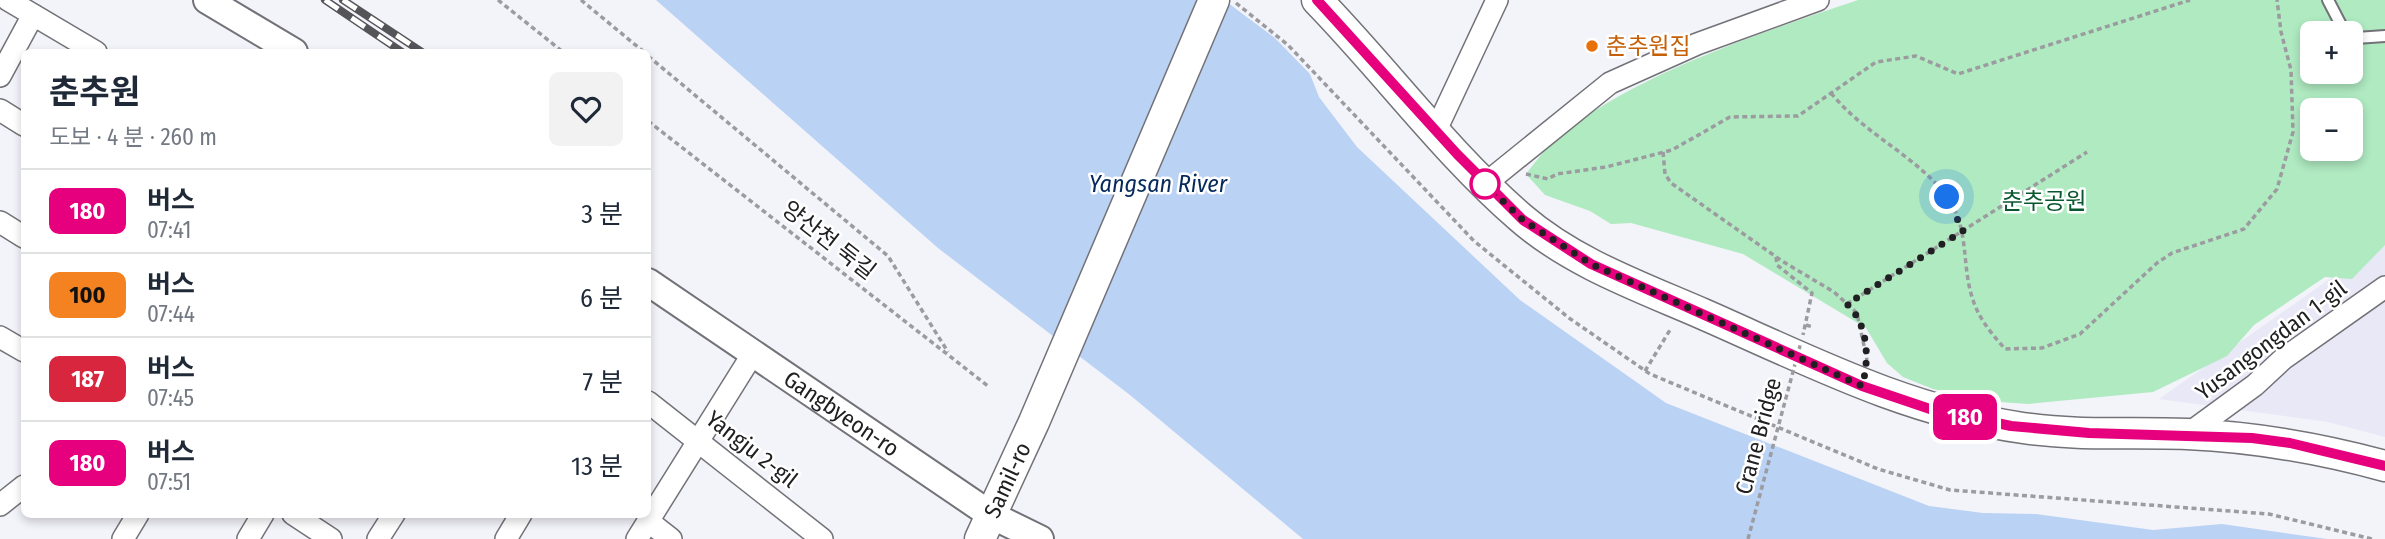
<!DOCTYPE html>
<html lang="ko">
<meta charset="utf-8">
<style>
:root{--surface:#fff;--page:#f2f2f3;--text:#1f2937;--muted:#747a83;--line:#e0e1e3}
body{margin:0;font-family:"Fira Sans Condensed","Noto Sans KR",sans-serif;background:var(--page);color:var(--text);height:100vh;display:flex;flex-direction:column;font-size:26px;white-space:nowrap}
*{box-sizing:border-box;margin:0}
p{font-size:23px;color:var(--muted)}
.icon{flex:none;width:38px;height:38px;fill:none;stroke:currentColor;stroke-width:2;stroke-linecap:round;stroke-linejoin:round}
.map{position:relative;flex:1;overflow:hidden}
.details{position:absolute;left:21px;top:49px;width:630px;height:469px;display:flex;flex-direction:column;background:var(--surface);border-radius:10px;box-shadow:0 4px 10px #0003}
.details>*{flex:none}
.badge{padding:0 14px;border-radius:10px;font-size:24px;line-height:46px}
.controls{position:absolute;left:2300px;top:21px;display:grid;gap:14px}
.controls a{display:grid;place-items:center;width:63px;height:63px;border-radius:10px;background:var(--surface);box-shadow:0 4px 10px #0003;font-size:35px}
.you{position:absolute;width:35px;height:35px;margin:-18px;border:5px solid #fff;border-radius:50%;background:#1a73e8;box-shadow:0 0 0 10px #1a73e833}
.map>.badge{position:absolute;translate:-50% -50%;box-shadow:0 0 0 4px #fff}
.round{display:grid;place-items:center;flex:none;width:74px;height:74px;border-radius:10px;background:var(--page)}
.head{display:flex;align-items:center;justify-content:space-between;height:119px;padding:0 28px}
h1{font-size:33px;font-weight:700;line-height:52px}
ul{padding:0;list-style:none}
li{display:flex;align-items:center;gap:21px;height:84px;padding:0 28px;border-top:2px solid var(--line)}
li div{flex:1}
li b{display:block;font-size:26px}
li em{font-style:normal}
li .badge{min-width:77px;font-weight:700;text-align:center}
.map>svg:first-child{display:block}
</style>
<div class="map">
<svg width="2385" height="539" viewBox="0 0 2385 539">
<rect width="100%" height="100%" fill="#f3f3fa"/>
<polygon fill="#e9e8f6" points="2385,240 2385,437 2328,422 2159,399"/>
<path fill="#afeac1" fill-rule="evenodd" d="M1858,0H2385V245L2352,279L2325,277L2254,325L2227,356L2153,392L2028,404L2000,402L1933,389L1903,377L1887,363L1866,328L1743,254L1631,223L1611,224L1590,211L1545,195L1526,174C1537,160 1546,147 1561,135C1636,73 1766,31 1858,0ZM2312,33H2350V72H2312ZM2312,110H2350V149H2312Z"/>
<polygon fill="#bad2f4" points="656,0 1224,0 1275,38 1310,74 1319,97 1357,147 1520,300 1666,403 1929,506 1983,513 2036,514 2153,530 2222,524 2327,539 1303,539 1130,395 938,248"/>
<g fill="none" stroke-linecap="round" stroke-linejoin="round">
<g stroke="#737278" stroke-width="14">
<polyline id="service" points="2328,0 2341,25 2356,38 2385,36"/>
</g>
<g stroke="#737278" stroke-width="24">
<g id="minor">
<polyline points="8,0 96,52"/>
<polyline points="0,76 33,15"/>
<polyline points="0,110 24,125"/>
<polyline points="1436,130 1497,0"/>
<polyline points="1485,184 1610,83 1697,44 1818,0"/>
<polyline points="0,222 24,237"/>
<polyline points="0,337 24,351"/>
<polyline points="648,402 822,539"/>
<polyline points="2188,434 2255,385 2283,359 2385,287"/>
<polyline points="0,505 24,486"/>
<polyline points="293,514 331,539"/>
<polyline points="648,521 671,539"/>
<polyline points="123,539 138,514"/>
<polyline points="248,539 263,514"/>
<polyline points="378,539 394,514"/>
<polyline points="506,539 521,514"/>
<polyline points="637,539 752,355"/>
</g>
</g>
<g stroke="#737278" stroke-width="30">
<g id="tertiary">
<polyline points="207,0 294,52"/>
<path id="s1" d="M648,282L991,515L1040,539"/>
</g>
</g>
<g stroke="#737278" stroke-width="33">
<g id="secondary">
<path d="M1317,0C1386,71 1446,153 1521,218C1573,263 1641,287 1703,314C1810,361 1906,411 2023,428C2077,436 2133,432 2187,434C2255,437 2319,448 2385,466"/>
<path id="s2" d="M980,539L1034,422L1214,0"/>
</g>
</g>
<g stroke="#9b9ba0" stroke-width="3.5" stroke-dasharray="5 3.5" stroke-linecap="butt">
<polyline points="498,0 563,52"/>
<polyline points="581,0 644,52"/>
<polyline points="1236,3 1288,45 1474,241 1569,318 1650,374 1878,469 1950,490 2269,514 2372,539"/>
<polyline points="648,56 888,256 948,352"/>
<path d="M1831,93C1865,135 1917,156 1947,197C1970,227 1961,266 1973,300C1979,319 1992,334 2005,349L2042,348L2080,334L2157,263L2172,253L2244,229L2277,189L2293,132L2291,70L2281,32L2277,0"/>
<polyline points="648,121 988,386"/>
<polyline points="1663,152 1665,174 1671,183 1782,261 1834,292 1857,313 1867,360"/>
<polyline points="1526,174 1548,179 1557,174 1606,167 1672,150 1730,117 1798,116 1876,62 1916,56 1958,74 2190,0"/>
<polyline points="1776,257 1777,265 1812,293 1803,335"/>
<polyline points="1847,304 2087,152"/>
<polyline points="1806,325 1813,327"/>
<polyline points="1645,371 1670,330"/>
</g>
<use href="#service" stroke="#fff" stroke-width="10"/>
<use href="#minor" stroke="#fff" stroke-width="21"/>
<use href="#tertiary" stroke="#fff" stroke-width="26"/>
<use href="#secondary" stroke="#fff" stroke-width="30"/>
<g stroke="#555559" stroke-width="8">
<g id="rail">
<polyline points="325,0 402,52"/>
<polyline points="343,0 422,52"/>
</g>
</g>
<use href="#rail" stroke="#fff" stroke-width="5" stroke-dasharray="16" stroke-linecap="butt"/>
<polyline stroke="#9b9ba0" stroke-width="3.5" stroke-dasharray="5 3.5" stroke-linecap="butt" points="1748,539 1801,342"/>
</g>
<g fill="none" stroke-linecap="round" stroke-linejoin="round">
<g stroke="#fff" stroke-width="16">
<polyline id="line" points="1317,0 1457,154 1523,220 1591,264 1862,386 1930,409 2011,426 2089,433 2252,438 2290,443 2385,466"/>
</g>
<use href="#line" stroke="#e6007e" stroke-width="10"/>
<path stroke="#202022" stroke-width="7" stroke-dasharray="0 12.6" d="M1485,184L1523,220L1591,264L1862,386C1870,359 1868,324 1847,304L1963,231L1947,197"/>
</g>
<circle fill="#e8710a" stroke="#fff" stroke-width="2.5" cx="1592" cy="46" r="7"/>
<circle fill="#fff" stroke="#e6007e" stroke-width="3.5" cx="1485" cy="184" r="14"/>
<g text-anchor="middle" dominant-baseline="central" stroke-width="5" stroke-linejoin="round" paint-order="stroke">
<g font-size="23" fill="#c56008" stroke="#fff" text-anchor="start">
<text x="1606" y="46">춘추원집</text>
</g>
<g font-size="23" fill="#09572f" stroke="#fff">
<text x="2044" y="201">춘추공원</text>
</g>
<g font-size="23" fill="#202022" stroke="#fff">
<text transform="translate(829 240) rotate(38)">양산천 둑길</text>
<text transform="translate(2271 340) rotate(-37)">Yusangongdan 1-gil</text>
<text stroke="none"><textPath href="#s1" startOffset="234">Gangbyeon-ro</textPath></text>
<text transform="translate(1758 436) rotate(-75)">Crane Bridge</text>
<text transform="translate(752 449) rotate(38)">Yangju 2-gil</text>
<text stroke="none"><textPath href="#s2" startOffset="65">Samil-ro</textPath></text>
</g>
<g font-size="24" font-style="italic" fill="#052a5b" stroke="#fff">
<text x="1158" y="184">Yangsan River</text>
</g>
</g>
</svg>
<div class="controls">
<a>+</a>
<a>−</a>
</div>
<div class="you" style="left:1947px;top:197px"></div>
<b class="badge" style="left:1965px;top:417px;background:#e6007e;color:#fff">180</b>
<section class="details">
<div class="head"><div><h1>춘추원</h1><p>도보 · 4 분 · 260 m</p></div><a class="round"><svg class="icon" aria-label="heart" viewBox="0 0 24 24"><path d="M12 20l-8-8c-3-5 5-10 8-4 3-6 11-1 8 4z"/></svg></a></div>
<ul>
<li><span class="badge" style="background:#e6007e;color:#fff">180</span><div><b>버스</b><p>07:41</p></div><em>3 분</em></li>
<li><span class="badge" style="background:#f58220;color:#111">100</span><div><b>버스</b><p>07:44</p></div><em>6 분</em></li>
<li><span class="badge" style="background:#d7263d;color:#fff">187</span><div><b>버스</b><p>07:45</p></div><em>7 분</em></li>
<li><span class="badge" style="background:#e6007e;color:#fff">180</span><div><b>버스</b><p>07:51</p></div><em>13 분</em></li>
</ul>
</section>
</div>
